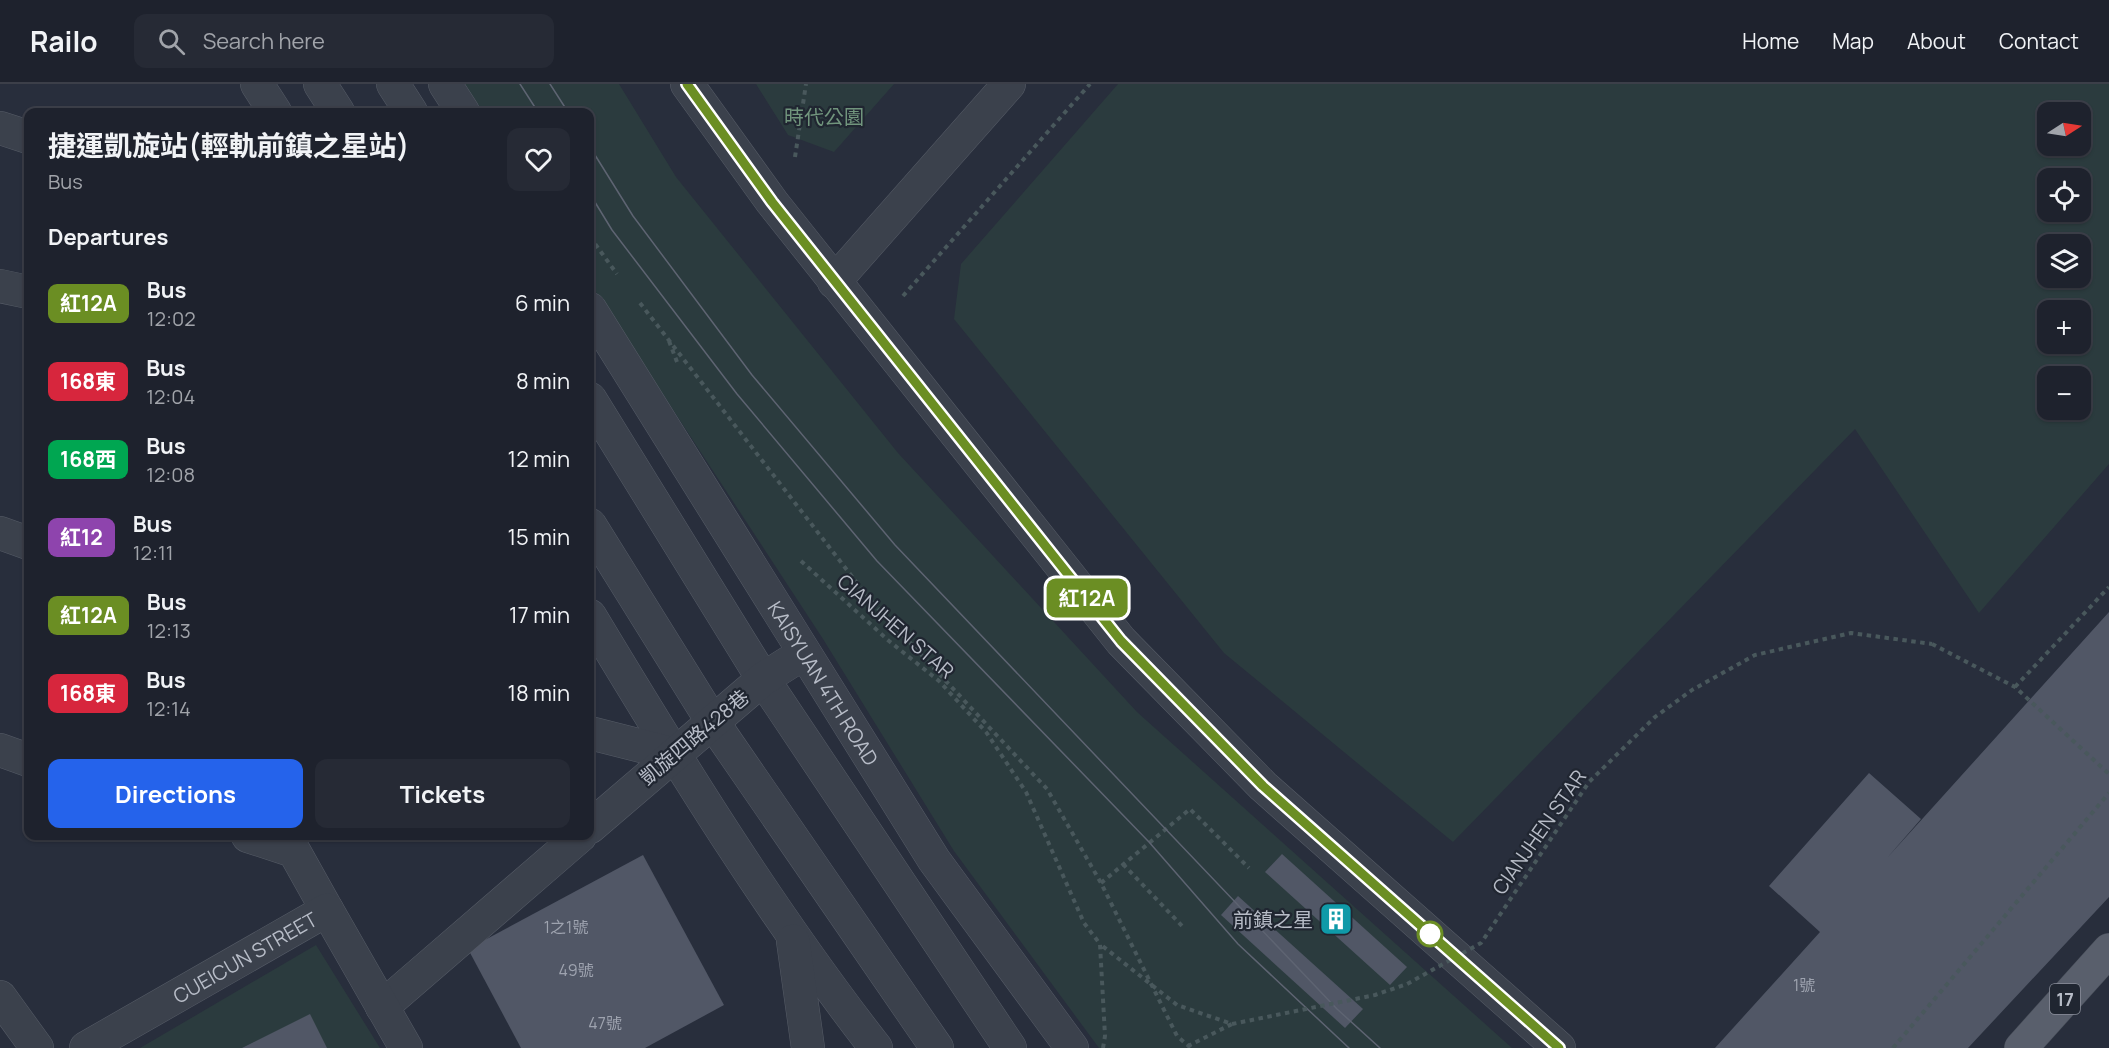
<!DOCTYPE html>
<meta charset="utf-8">
<style>
:root{--surface:#1e222d;--page:#262a35;--text:#f1f3f6;--muted:#a1a4aa;--line:#3c3f49;--accent:#2563eb}
body{margin:0;font-family:Manrope,"Noto Sans TC",sans-serif;background:var(--page);color:var(--text);height:100vh;display:flex;flex-direction:column;font-size:22px;white-space:nowrap}
*{box-sizing:border-box;margin:0}
p{font-size:20px;color:var(--muted)}
.icon{flex:none;width:33px;height:33px;fill:none;stroke:currentColor;stroke-width:2;stroke-linecap:round;stroke-linejoin:round}
.map{position:relative;flex:1;overflow:hidden}
.sheet{position:absolute;left:24px;top:24px;width:570px;height:732px;display:flex;flex-direction:column;background:var(--surface);border-radius:12px;box-shadow:0 2px 4px #0004,0 0 0 2px var(--line)}
.sheet>*{flex:none}
.badge{padding:0 12px;border-radius:9px;font-size:21px;line-height:39px}
.needle{width:39px;rotate:78deg}
.controls{position:absolute;left:2037px;top:18px;display:grid;gap:12px}
.controls a{display:grid;place-items:center;width:54px;height:54px;border-radius:12px;background:var(--surface);box-shadow:0 2px 4px #0004,0 0 0 2px var(--line);font-size:30px}
.map>.badge{position:absolute;translate:-50% -50%;box-shadow:0 0 0 3px #fff}
h2{padding:0 24px;font-size:22px;line-height:54px}
.round{display:grid;place-items:center;flex:none;width:63px;height:63px;border-radius:12px;background:var(--page)}
.overview{display:flex;align-items:center;justify-content:space-between;height:102px;padding:0 24px}
h1{font-size:28px;font-weight:700;line-height:45px}
.button{display:flex;gap:12px;margin-top:auto;padding:12px 24px}
.button a{flex:1;height:69px;border-radius:12px;background:var(--accent);color:#fff;font-size:24px;font-weight:700;line-height:69px;text-align:center}
.button a+a{background:var(--page);color:var(--text)}
ul{padding:0;list-style:none}
li{display:flex;align-items:center;gap:18px;height:78px;padding:0 24px}
li div{flex:1}
li b{display:block;font-size:22px}
li em{font-style:normal}
li .badge{min-width:66px;font-weight:700;text-align:center}
header{display:flex;align-items:center;gap:36px;box-sizing:border-box;height:84px;padding:0 30px;background:var(--surface);border-bottom:2px solid var(--line)}
header strong{font-size:28px}
nav{display:flex;gap:33px;margin-inline-start:auto;font-size:21px}
.search{width:420px;height:54px;background:var(--page);display:flex;align-items:center;gap:15px;box-sizing:border-box;padding:0 21px;border-radius:12px;color:var(--muted);font-size:22px}
.map>svg:first-child{display:block}
</style>
<header>
<strong>Railo</strong>
<div class="search"><svg class="icon" aria-label="search" viewBox="0 0 24 24"><circle cx="10" cy="10" r="6"/><path d="M15 15l6 6"/></svg>Search here</div>
<nav><a>Home</a><a>Map</a><a>About</a><a>Contact</a></nav>
</header>
<div class="map">
<svg width="2109" height="964" viewBox="0 0 2109 964">
<rect width="100%" height="100%" fill="#282e3c"/>
<g fill="#2b3b3e" fill-rule="evenodd">
<polygon points="465,0 619,0 676,93 898,369 1137,628 1512,964 1099,964 954,767 823,555 590,199 590,28 483,28"/>
<polygon points="756,0 894,0 834,68 788,51"/>
<path d="M1118,0H2109V380L1979,529L1855,345L1453,758L1224,569L954,235L961,180ZM2048,28H2080V62H2048ZM2048,94H2080V128H2048ZM2048,160H2080V194H2048ZM2048,226H2080V260H2048ZM2048,292H2080V326H2048Z"/>
<polygon points="316,861 380,964 140,964"/>
</g>
<g fill="#515766">
<polygon points="2109,528 2109,813 1968,964 1715,964 1820,848 1769,802 1869,689 1921,735 1887,774"/>
<polygon points="1282,770 1407,883 1390,901 1265,788"/>
<polygon points="643,771 724,921 645,964 521,964 468,865"/>
<polygon points="1238,812 1363,925 1345,944 1221,831"/>
<polygon points="310,930 327,964 242,964"/>
</g>
<g fill="none" stroke-linecap="round" stroke-linejoin="round">
<g stroke="#565c67" stroke-width="34">
<g id="minor">
<polyline points="257,0 275,28"/>
<polyline points="320,0 338,28"/>
<polyline points="393,0 411,28"/>
<polyline points="445,0 463,28"/>
<polyline points="687,0 772,118 1121,557 1263,702 1559,964"/>
<polyline points="0,44 28,53"/>
<polyline points="834,198 1009,0"/>
<polyline points="0,202 28,208"/>
<path id="s1" d="M590,225L934,776L1072,964"/>
<polyline points="590,315 763,595 1010,964"/>
<polyline points="590,441 712,637 937,964"/>
<polyline points="0,449 28,459"/>
<path d="M590,532C679,680 770,828 876,964"/>
<polyline points="590,649 673,670"/>
<polyline points="0,666 28,676"/>
<polyline points="590,743 763,595 804,569"/>
<polyline points="248,752 294,767 327,826"/>
<polyline points="793,857 808,964"/>
<polyline points="0,913 37,964"/>
<polyline points="382,923 580,752"/>
<path id="s2" d="M86,964L327,826L406,964"/>
</g>
</g>
<g stroke="#444a55" stroke-width="34">
<polyline id="major" points="2021,964 2109,866"/>
</g>
<g stroke="#49585c" stroke-width="4" stroke-dasharray="4.5 4.5" stroke-linecap="butt">
<polyline points="795,73 806,0"/>
<polyline points="590,153 617,190"/>
<polyline points="903,212 1090,0"/>
<polyline points="640,219 871,517 1047,705 1101,799 1177,952 1191,964"/>
<polyline points="669,257 677,278"/>
<polyline points="801,477 889,557 939,597 986,648 1026,708 1084,839 1100,860"/>
<polyline points="1932,560 2015,603 2109,690"/>
<polyline points="2015,603 2109,503"/>
<polyline points="1123,780 1183,843"/>
<polyline points="1101,799 1190,725 1249,784"/>
<polyline points="1893,964 2109,709"/>
</g>
<use href="#minor" stroke="#3b414c" stroke-width="33"/>
<use href="#major" stroke="#595f6c" stroke-width="33"/>
<g stroke="#5e6472" stroke-width="1.5">
<polyline points="520,0 538,28"/>
<polyline points="550,0 568,28"/>
<polyline points="590,63 633,132 752,291 895,461 1337,925 1380,964"/>
<polyline points="590,110 612,146 737,310 877,477 1149,758 1238,860 1349,964"/>
</g>
<g stroke="#49585c" stroke-width="4" stroke-dasharray="4.5 4.5" stroke-linecap="butt">
<polyline points="1232,940 1375,911 1407,900 1481,859 1589,698 1655,633 1692,606 1755,571 1851,549 1932,560"/>
<polyline points="1103,964 1105,952 1100,860 1177,921 1232,940 1184,964"/>
</g>
</g>
<g fill="none" stroke-linecap="round" stroke-linejoin="round">
<g stroke="#fff" stroke-width="14">
<polyline id="line" points="687,0 772,118 1121,557 1263,702 1559,964"/>
</g>
<use href="#line" stroke="#6b8e23" stroke-width="9"/>
</g>
<defs>
<g id="building-square" transform="scale(1.725)"><rect x="-9" y="-9" width="18" height="18" rx="4" fill="#0f9aa8" stroke="#202631"/><path d="M-4-6H4V6H1V3H-1V6H-4ZM-2.5-4.3h1.7v1.8h-1.7ZM.8-4.3h1.7v1.8H.8ZM-2.5-1h1.7V.8h-1.7ZM.8-1h1.7V.8H.8Z" fill="#fff"/></g>
</defs>
<g fill-rule="evenodd">
<use href="#building-square" x="1336" y="835"/>
</g>
<circle fill="#fff" stroke="#6b8e23" stroke-width="3" cx="1430" cy="850" r="12"/>
<g text-anchor="middle" dominant-baseline="central" stroke-width="4.5" stroke-linejoin="round" paint-order="stroke">
<g font-size="16" fill="#9ea3af">
<text x="566" y="843">1之1號</text>
<text x="576" y="886">49號</text>
<text x="1804" y="901">1號</text>
<text x="605" y="939">47號</text>
</g>
<rect fill="#202631" stroke="#8a8f9a" stroke-width="1.5" x="2050" y="900" width="30" height="30" rx="4.5"/>
<g font-size="18" font-weight="bold" fill="#b7bcc7">
<text x="2065" y="915">17</text>
</g>
<g font-size="20" fill="#71957d" stroke="#202631">
<text x="824" y="32">時代公園</text>
</g>
<g font-size="20" fill="#b7bcc7" stroke="#202631">
<text transform="translate(896 542) rotate(41)">CIANJHEN STAR</text>
<text stroke="none"><textPath href="#s1" startOffset="441">KAISYUAN 4TH ROAD</textPath></text>
<text transform="translate(694 653) rotate(-40)">凱旋四路428巷</text>
<text transform="translate(1539 748) rotate(-55)">CIANJHEN STAR</text>
<text stroke="none"><textPath href="#s2" startOffset="183">CUEICUN STREET</textPath></text>
</g>
<g font-size="20" fill="#b7bcc7" stroke="#202631" text-anchor="end">
<text x="1313" y="835">前鎮之星</text>
</g>
</g>
</svg>
<div class="controls">
<a><svg class="needle" viewBox="-14 -14 28 28"><path d="M0-13l5 13h-10z" fill="#e53935"/><path d="M0 13l5-13h-10z" fill="#a1a4aa"/></svg></a>
<a><svg class="icon" aria-label="locate" viewBox="0 0 24 24"><circle cx="12" cy="12" r="6"/><path d="M12 2v4M12 18v4M2 12h4M18 12h4"/></svg></a>
<a><svg class="icon" aria-label="layers" viewBox="0 0 24 24"><path d="M12 4l9 5-9 5-9-5zM3 14l9 5 9-5"/></svg></a>
<a>+</a>
<a>−</a>
</div>
<b class="badge" style="left:1087px;top:514px;background:#6b8e23;color:#fff">紅12A</b>
<section class="sheet">
<div class="overview"><div><h1>捷運凱旋站(輕軌前鎮之星站)</h1><p>Bus</p></div><a class="round"><svg class="icon" aria-label="heart" viewBox="0 0 24 24"><path d="M12 20l-8-8c-3-5 5-10 8-4 3-6 11-1 8 4z"/></svg></a></div>
<h2>Departures</h2>
<ul>
<li><span class="badge" style="background:#6b8e23;color:#fff">紅12A</span><div><b>Bus</b><p>12:02</p></div><em>6 min</em></li>
<li><span class="badge" style="background:#d7263d;color:#fff">168東</span><div><b>Bus</b><p>12:04</p></div><em>8 min</em></li>
<li><span class="badge" style="background:#00a651;color:#fff">168西</span><div><b>Bus</b><p>12:08</p></div><em>12 min</em></li>
<li><span class="badge" style="background:#8e44ad;color:#fff">紅12</span><div><b>Bus</b><p>12:11</p></div><em>15 min</em></li>
<li><span class="badge" style="background:#6b8e23;color:#fff">紅12A</span><div><b>Bus</b><p>12:13</p></div><em>17 min</em></li>
<li><span class="badge" style="background:#d7263d;color:#fff">168東</span><div><b>Bus</b><p>12:14</p></div><em>18 min</em></li>
</ul>
<div class="button"><a>Directions</a><a>Tickets</a></div>
</section>
</div>
